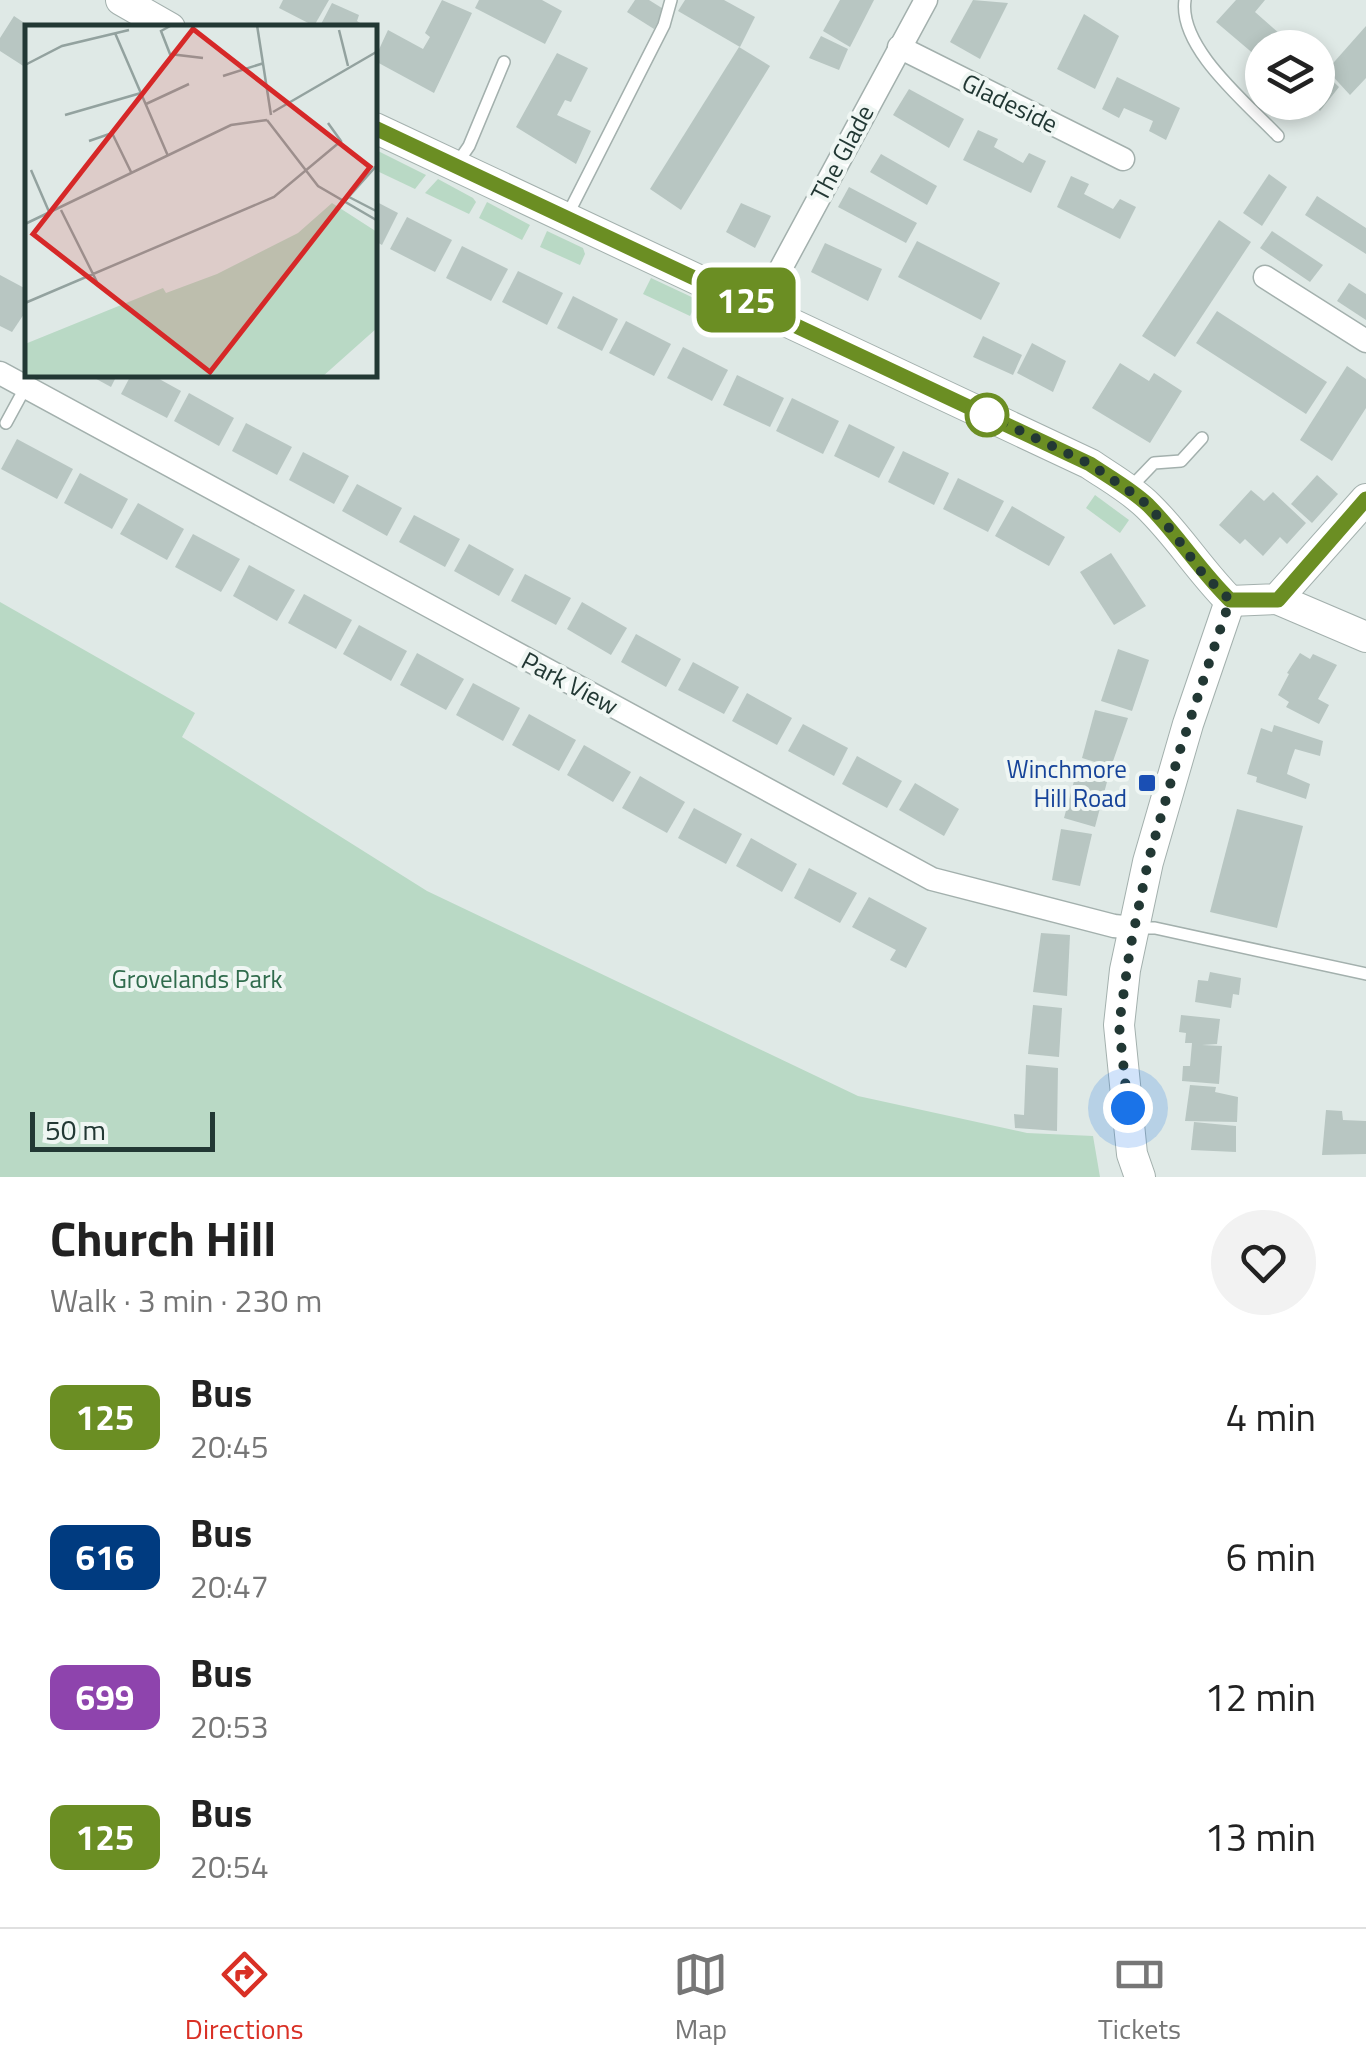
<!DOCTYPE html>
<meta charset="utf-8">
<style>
:root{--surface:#fff;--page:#f2f2f2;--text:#222;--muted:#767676;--line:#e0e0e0;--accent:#d93025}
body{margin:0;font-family:"Titillium Web",sans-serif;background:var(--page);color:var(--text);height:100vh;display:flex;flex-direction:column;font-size:38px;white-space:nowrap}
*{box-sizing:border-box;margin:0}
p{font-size:32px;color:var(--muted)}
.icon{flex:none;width:55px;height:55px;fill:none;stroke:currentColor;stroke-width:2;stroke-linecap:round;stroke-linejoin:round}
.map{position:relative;height:1177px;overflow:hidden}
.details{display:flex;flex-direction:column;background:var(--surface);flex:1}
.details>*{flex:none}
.badge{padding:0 20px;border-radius:15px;font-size:35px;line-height:65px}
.controls{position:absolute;left:1245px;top:30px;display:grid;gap:20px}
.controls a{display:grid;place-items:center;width:90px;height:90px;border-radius:50%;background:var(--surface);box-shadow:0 5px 15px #0003;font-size:50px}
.scale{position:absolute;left:30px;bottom:25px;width:185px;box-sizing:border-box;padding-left:10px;border:5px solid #223834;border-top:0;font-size:28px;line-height:35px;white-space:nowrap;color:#223834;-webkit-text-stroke:8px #eff6f3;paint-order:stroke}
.you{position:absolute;width:50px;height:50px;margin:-25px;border:8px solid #fff;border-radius:50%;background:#1a73e8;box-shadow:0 0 0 15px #1a73e833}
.map>.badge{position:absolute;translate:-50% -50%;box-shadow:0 0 0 5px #fff}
.round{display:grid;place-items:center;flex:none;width:105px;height:105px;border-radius:52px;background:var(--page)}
.summary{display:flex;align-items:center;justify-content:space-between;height:170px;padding:0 50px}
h1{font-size:48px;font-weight:700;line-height:75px}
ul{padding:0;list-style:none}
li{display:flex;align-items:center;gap:30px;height:140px;padding:0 50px}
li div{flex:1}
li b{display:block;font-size:38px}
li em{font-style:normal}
li .badge{min-width:110px;font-weight:700;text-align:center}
.dock{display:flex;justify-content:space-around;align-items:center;height:140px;border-top:2px solid var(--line);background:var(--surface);font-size:28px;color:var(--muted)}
.dock a{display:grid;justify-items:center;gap:5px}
.dock .selected{color:var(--accent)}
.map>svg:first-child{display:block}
</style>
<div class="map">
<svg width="1366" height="1177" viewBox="0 0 1366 1177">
<rect width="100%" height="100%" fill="#dfe9e6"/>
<g fill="#b9d9c5">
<polygon points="378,151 426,175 415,189 375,170"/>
<polygon points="438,179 473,198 476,202 469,214 425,193"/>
<polygon points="487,202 530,225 522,240 479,218"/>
<polygon points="547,231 583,248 585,254 580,265 540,247"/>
<polygon points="651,278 698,300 690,316 643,294"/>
<polygon points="1095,495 1129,520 1120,533 1086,508"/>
<polygon points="0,602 195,713 182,737 427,891 858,1096 1027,1133 1093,1136 1100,1177 0,1177"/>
</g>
<g fill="#b8c6c2">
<polygon points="283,0 329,0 314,26 279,8"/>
<polygon points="442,0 472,13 434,93 375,61 375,58 388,30 423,49 430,37 425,33"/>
<polygon points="479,0 542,0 562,11 545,44 475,8"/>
<polygon points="635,0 649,0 665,10 654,29 627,12"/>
<polygon points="685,0 724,0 755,17 740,47 678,11"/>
<polygon points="840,0 874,0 850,47 823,31"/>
<polygon points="973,0 1008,3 980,59 950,42"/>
<polygon points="1236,0 1265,0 1255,12 1289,42 1284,48 1262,48 1262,61 1216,22"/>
<polygon points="332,3 359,15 357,21 368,28 319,28"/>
<polygon points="1084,14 1119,36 1095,89 1057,69"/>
<polygon points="14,16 32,28 28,28 28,69 0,51 0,38"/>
<polygon points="1366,26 1366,78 1350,95 1327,70"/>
<polygon points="821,36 848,49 839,70 809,58"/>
<polygon points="739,47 770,66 681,210 650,189"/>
<polygon points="557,53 588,68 571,102 565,100 557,115 591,131 576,164 516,127"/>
<polygon points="1318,67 1339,87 1320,111 1311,102 1318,102"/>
<polygon points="1117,77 1180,108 1166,140 1149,131 1153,121 1124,108 1119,118 1102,109"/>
<polygon points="909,89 964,119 949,148 893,115"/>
<polygon points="978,130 998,139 994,147 1023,163 1029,153 1046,161 1031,193 963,160"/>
<polygon points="881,154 937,186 927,205 870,172"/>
<polygon points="1269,174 1287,187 1262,226 1243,213"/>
<polygon points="1071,176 1089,184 1084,194 1113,209 1120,199 1136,207 1120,239 1057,207"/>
<polygon points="849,187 917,223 906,243 838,207"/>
<polygon points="1317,196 1366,228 1366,254 1305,215"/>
<polygon points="375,201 398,213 382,245 375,241"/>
<polygon points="741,203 771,216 755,248 726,232"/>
<polygon points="407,217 452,240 435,272 390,249"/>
<polygon points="1219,220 1251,242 1175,357 1142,336"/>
<polygon points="1272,231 1323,265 1310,282 1260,248"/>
<polygon points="917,241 1000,283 981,320 898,277"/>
<polygon points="825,243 882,269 868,301 811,272"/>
<polygon points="462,246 508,269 491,301 446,278"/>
<polygon points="518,271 563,293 547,325 502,302"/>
<polygon points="0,275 28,290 28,308 12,332 0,326"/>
<polygon points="1349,283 1366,294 1366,320 1337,301"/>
<polygon points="573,296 618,319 602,351 557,328"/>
<polygon points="1217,311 1327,382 1306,414 1196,343"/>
<polygon points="626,321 671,344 654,376 609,353"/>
<polygon points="983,336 1022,355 1013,375 973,357"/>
<polygon points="1032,343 1066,361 1053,392 1017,373"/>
<polygon points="683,347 728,370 712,401 667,378"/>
<polygon points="1120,363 1149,381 1154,373 1182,391 1150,443 1092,408"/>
<polygon points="1347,366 1366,379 1366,408 1332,461 1300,440"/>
<polygon points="89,375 117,375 111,387"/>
<polygon points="131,375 152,375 181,391 167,418 121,394"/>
<polygon points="737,375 784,398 770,427 723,405"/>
<polygon points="189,393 234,418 219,446 174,421"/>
<polygon points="792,398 839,421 823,454 776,431"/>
<polygon points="246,423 292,447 277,475 232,451"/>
<polygon points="849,424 895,447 879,478 834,456"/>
<polygon points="17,439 73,469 57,499 1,469"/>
<polygon points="903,451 949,473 934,505 888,482"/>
<polygon points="303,452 349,476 334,504 289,480"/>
<polygon points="80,473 128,499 112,529 64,503"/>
<polygon points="1317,475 1338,494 1312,523 1291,504"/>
<polygon points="958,478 1004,501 988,532 943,509"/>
<polygon points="357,484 402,508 387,536 342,511"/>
<polygon points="1251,490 1264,501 1273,492 1306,523 1287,544 1280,537 1263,556 1245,539 1240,544 1219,525"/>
<polygon points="138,503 184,529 167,560 120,534"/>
<polygon points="1012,506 1065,537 1049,566 995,536"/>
<polygon points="414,515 460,539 445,567 399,542"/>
<polygon points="193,534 240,559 221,592 175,567"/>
<polygon points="469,544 514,569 499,596 454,571"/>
<polygon points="1111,553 1146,606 1114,625 1080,572"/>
<polygon points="249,565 295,590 277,621 233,596"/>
<polygon points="525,574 571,598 556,625 511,601"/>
<polygon points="304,594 352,620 336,649 288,623"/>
<polygon points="582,602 627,628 611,655 567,629"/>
<polygon points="359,625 407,651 391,681 343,654"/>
<polygon points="636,634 681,659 666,687 621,662"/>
<polygon points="1118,649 1149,660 1132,711 1101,701"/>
<polygon points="417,653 464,679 446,710 400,685"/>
<polygon points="1300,653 1310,659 1313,654 1337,665 1318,699 1329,705 1319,724 1286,707 1289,702 1278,695 1289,674 1287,673"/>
<polygon points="693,662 739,687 724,714 678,690"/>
<polygon points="473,683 520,708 503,741 456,715"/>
<polygon points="747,693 792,718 777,745 732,721"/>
<polygon points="1095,710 1128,718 1111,767 1082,758"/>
<polygon points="529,714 576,740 559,771 512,745"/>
<polygon points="803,724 848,748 834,776 788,751"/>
<polygon points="1274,725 1323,741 1320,756 1295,749 1290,763 1287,774 1310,784 1306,799 1256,782 1257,777 1247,774 1261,728 1272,732"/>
<polygon points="584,745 631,772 613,802 567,775"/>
<polygon points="857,756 902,781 887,808 842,784"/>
<polygon points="1077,770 1108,778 1095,827 1064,818"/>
<polygon points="640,776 685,802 667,833 622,808"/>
<polygon points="915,783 959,809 944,836 899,810"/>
<polygon points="694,808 742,834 726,864 678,838"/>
<polygon points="1237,809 1303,826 1277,928 1210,912"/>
<polygon points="1061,829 1092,834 1080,886 1052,880"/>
<polygon points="751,838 797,864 782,892 736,866"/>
<polygon points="809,868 857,893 840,923 794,898"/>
<polygon points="869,897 927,928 906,968 890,960 896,950 852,927"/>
<polygon points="1041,933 1070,935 1067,996 1033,992"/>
<polygon points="1210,972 1241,978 1239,995 1233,994 1231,1008 1195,1002 1198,980 1208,981"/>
<polygon points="1033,1005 1062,1008 1059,1057 1028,1054"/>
<polygon points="1181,1015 1220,1019 1217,1044 1202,1045 1222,1046 1219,1084 1182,1081 1183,1066 1190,1066 1192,1043 1185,1043 1186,1033 1179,1032"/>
<polygon points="1026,1065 1058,1068 1057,1131 1015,1128 1014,1114 1024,1115"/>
<polygon points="1190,1085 1216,1087 1215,1092 1238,1097 1237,1122 1185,1121"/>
<polygon points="1326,1110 1342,1111 1343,1120 1366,1121 1366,1154 1322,1155"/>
<polygon points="1194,1122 1236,1126 1236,1152 1191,1150"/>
</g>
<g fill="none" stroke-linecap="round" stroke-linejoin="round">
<g stroke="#a3b0ad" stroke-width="14">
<g id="service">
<path d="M1185,0C1178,48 1248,104 1278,136"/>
<polyline points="458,162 469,146 504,62"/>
<polyline points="567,216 664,25 671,0"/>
<polyline points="6,423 25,388"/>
<polyline points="1131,487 1154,463 1181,461 1202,438"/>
<polyline points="1138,928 1155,928 1366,974"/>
</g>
</g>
<g stroke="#a3b0ad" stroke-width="25">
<g id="minor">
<polyline points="899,47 1123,159"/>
<polyline points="1265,277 1366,341"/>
<polyline points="760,307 926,0"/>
<polyline points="0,373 932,879 1114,926 1134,928"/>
</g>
</g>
<g stroke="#a3b0ad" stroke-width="32">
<g id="tertiary">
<polyline points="121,0 170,28"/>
<path d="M375,128L1090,464C1109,477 1131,489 1148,506C1178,535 1200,571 1230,601"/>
<polyline points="1277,599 1366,637"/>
<polyline points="1230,601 1277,599 1366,499"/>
<polyline points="1140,1177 1132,1154 1119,1025 1125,970 1148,862 1188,724 1230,601"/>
</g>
</g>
<use href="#service" stroke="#fff" stroke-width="11"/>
<use href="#minor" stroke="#fff" stroke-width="22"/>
<use href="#tertiary" stroke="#fff" stroke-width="30"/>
</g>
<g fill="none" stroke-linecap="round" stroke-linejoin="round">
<g stroke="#fff" stroke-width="22">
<path id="line" d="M375,128L1090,464C1109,477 1131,489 1148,505C1178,535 1200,571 1230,600H1278L1366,499"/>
</g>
<use href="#line" stroke="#6b8e23" stroke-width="15"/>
<polyline stroke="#223834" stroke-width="10" stroke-dasharray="0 18" points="987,415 1090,464 1141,499 1171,530 1203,574 1230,600 1180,750 1148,862 1130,949 1119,1025 1128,1108"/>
</g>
<circle fill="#fff" stroke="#6b8e23" stroke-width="5" cx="987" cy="415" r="20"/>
<rect fill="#1a4fb4" stroke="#eff6f3" stroke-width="4" x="1137" y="773" width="20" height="20" rx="5"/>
<g text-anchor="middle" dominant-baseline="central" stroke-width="8" stroke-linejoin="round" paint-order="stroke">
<g font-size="25" fill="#223834" stroke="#eff6f3">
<text transform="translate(1010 103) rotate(26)">Gladeside</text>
<text transform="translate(842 153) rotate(-62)">The Glade</text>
<text transform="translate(570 683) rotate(28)">Park View</text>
</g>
<g font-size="25" fill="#164399" stroke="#eff6f3" text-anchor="end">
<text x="1127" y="769">Winchmore<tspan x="1127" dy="29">Hill Road</tspan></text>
</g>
<g font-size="25" fill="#2f6b4c" stroke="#eff6f3">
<text x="197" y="979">Grovelands Park</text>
</g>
</g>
<g transform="translate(25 25)">
<rect width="352" height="352" fill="#dfe9e6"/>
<path d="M307,178L352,207V303L297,352H0V319L138,263L141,268L192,249L273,208Z" fill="#b9d9c5"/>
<path fill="none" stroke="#93a29f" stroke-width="2.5" d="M147,0L136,6L145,29L178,33M232,0L246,90M314,5L323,41M90,8L143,131M0,40L37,21L104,5M198,51L239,38M121,79L164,59M248,87L353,26M40,90L116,68M242,95L293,161L353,196M64,116L87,108L107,149M6,145L25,189M324,172L353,187M320,176L353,139M36,185L72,257M0,199L206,100L242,95M0,278L249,172L316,116L303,98"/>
<path fill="#d62828" fill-opacity="0.15" stroke="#d62828" stroke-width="5" d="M168,4L345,142L185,347L8,209Z"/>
<rect width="352" height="352" fill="none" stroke="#223834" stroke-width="5"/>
</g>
</svg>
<div class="controls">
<a><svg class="icon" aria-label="layers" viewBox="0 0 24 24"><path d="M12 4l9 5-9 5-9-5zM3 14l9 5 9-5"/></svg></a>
</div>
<div class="scale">50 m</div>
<div class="you" style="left:1128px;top:1108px"></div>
<b class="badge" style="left:746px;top:300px;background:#6b8e23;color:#fff">125</b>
</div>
<section class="details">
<div class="summary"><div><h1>Church Hill</h1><p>Walk · 3 min · 230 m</p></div><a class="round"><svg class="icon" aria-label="heart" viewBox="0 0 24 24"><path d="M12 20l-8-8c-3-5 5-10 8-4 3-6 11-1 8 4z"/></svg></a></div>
<ul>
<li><span class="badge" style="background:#6b8e23;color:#fff">125</span><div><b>Bus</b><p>20:45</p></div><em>4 min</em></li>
<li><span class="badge" style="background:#003b80;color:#fff">616</span><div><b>Bus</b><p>20:47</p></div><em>6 min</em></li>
<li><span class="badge" style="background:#8e44ad;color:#fff">699</span><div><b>Bus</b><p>20:53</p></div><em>12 min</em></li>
<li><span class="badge" style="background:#6b8e23;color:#fff">125</span><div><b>Bus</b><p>20:54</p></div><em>13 min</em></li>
</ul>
</section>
<nav class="dock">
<a class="selected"><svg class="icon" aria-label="directions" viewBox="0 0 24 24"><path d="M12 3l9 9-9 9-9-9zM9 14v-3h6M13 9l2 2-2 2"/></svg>Directions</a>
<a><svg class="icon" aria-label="map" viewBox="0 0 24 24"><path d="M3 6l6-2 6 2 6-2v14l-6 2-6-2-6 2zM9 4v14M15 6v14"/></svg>Map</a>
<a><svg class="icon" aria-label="tickets" viewBox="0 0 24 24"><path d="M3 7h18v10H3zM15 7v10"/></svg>Tickets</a>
</nav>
